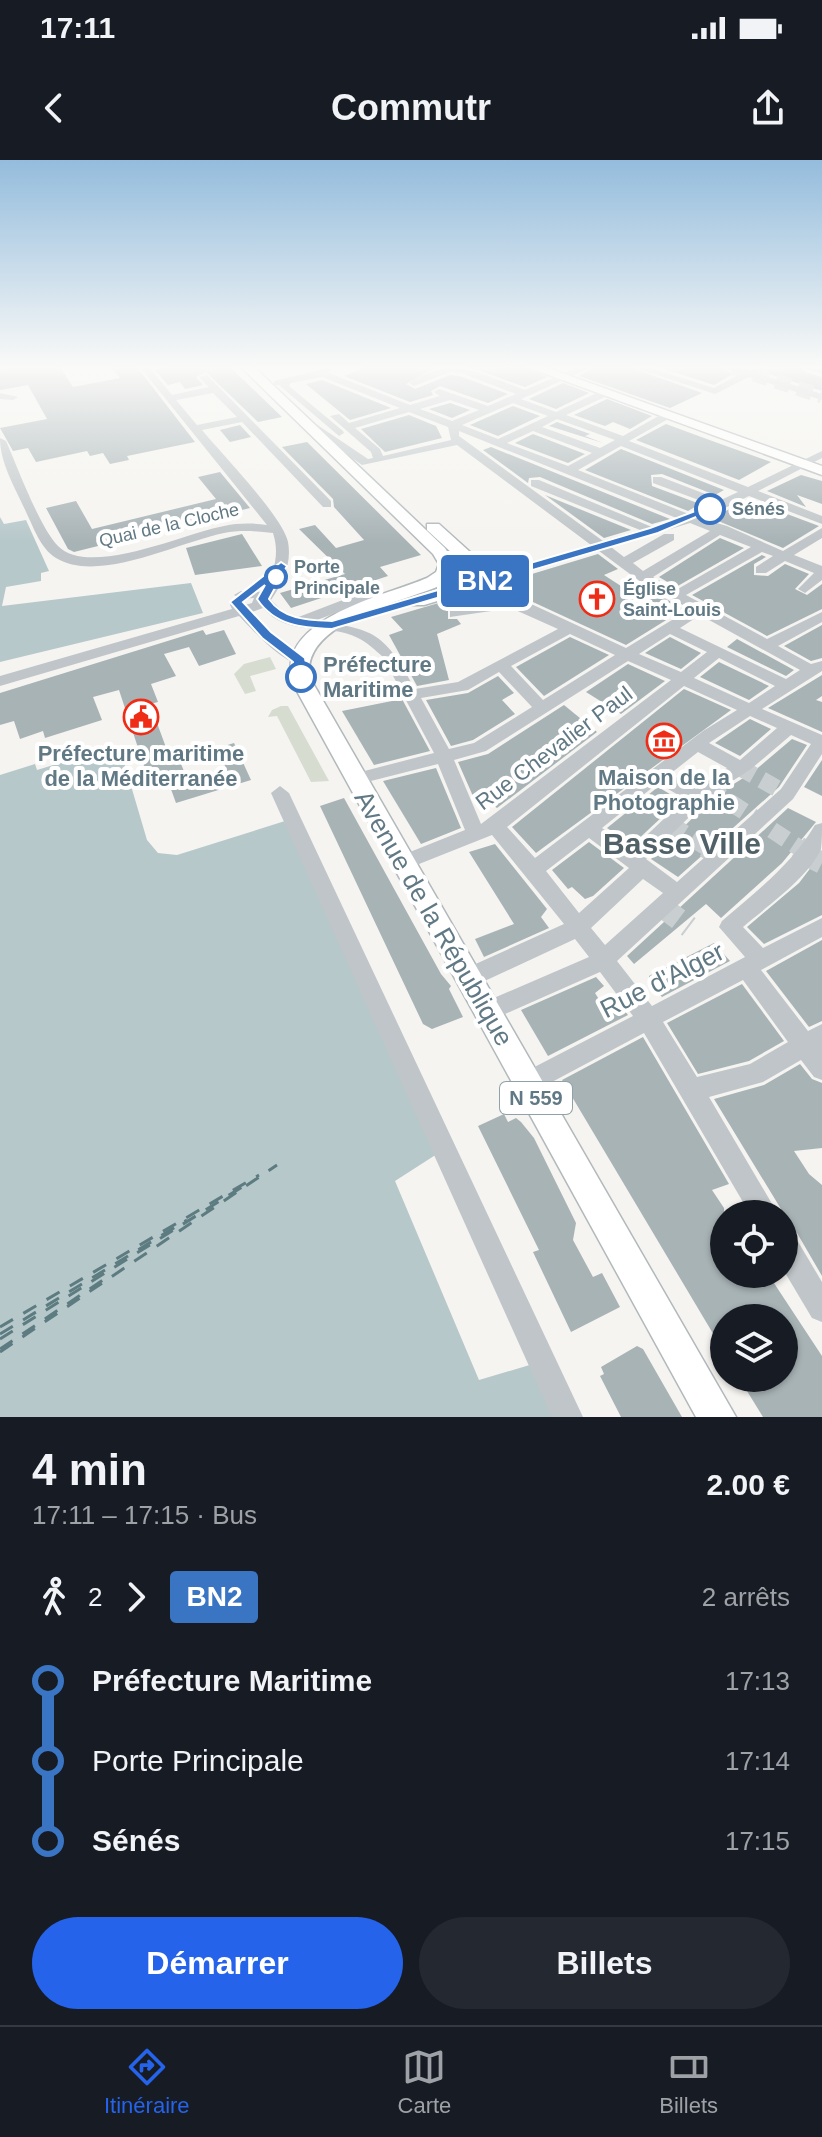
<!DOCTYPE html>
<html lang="fr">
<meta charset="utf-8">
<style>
:root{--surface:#171b24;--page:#242831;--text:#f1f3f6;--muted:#9ea1a6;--line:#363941;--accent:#2563eb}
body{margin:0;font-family:Arial,sans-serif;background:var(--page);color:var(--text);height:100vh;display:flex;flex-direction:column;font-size:30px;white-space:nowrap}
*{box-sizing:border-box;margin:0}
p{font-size:26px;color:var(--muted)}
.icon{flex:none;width:44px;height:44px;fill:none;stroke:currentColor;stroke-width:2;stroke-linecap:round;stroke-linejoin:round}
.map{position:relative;height:1257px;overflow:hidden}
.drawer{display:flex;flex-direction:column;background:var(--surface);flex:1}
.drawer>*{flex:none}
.badge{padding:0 16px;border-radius:6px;font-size:28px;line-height:52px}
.fabs{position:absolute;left:710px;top:1040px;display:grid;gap:16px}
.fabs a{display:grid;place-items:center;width:88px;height:88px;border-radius:50%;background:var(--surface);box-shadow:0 2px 6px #0004;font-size:40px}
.map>.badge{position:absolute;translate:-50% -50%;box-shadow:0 0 0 4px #fff}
.legs{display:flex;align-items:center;gap:12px;height:88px;padding:0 32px;font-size:26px}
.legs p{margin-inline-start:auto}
.head{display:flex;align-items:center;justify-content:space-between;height:136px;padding:0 32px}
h1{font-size:44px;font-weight:600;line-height:60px}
.primary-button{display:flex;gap:16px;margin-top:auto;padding:16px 32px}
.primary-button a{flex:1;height:92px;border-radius:48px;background:var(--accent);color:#fff;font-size:32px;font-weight:600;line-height:92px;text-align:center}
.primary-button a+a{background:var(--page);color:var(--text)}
ul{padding:0 32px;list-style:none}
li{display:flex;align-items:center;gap:28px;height:80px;font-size:30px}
li i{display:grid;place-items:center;width:12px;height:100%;margin:0 10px;background:currentColor}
li i::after{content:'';width:20px;height:20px;margin:-10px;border:6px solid;border-radius:50%;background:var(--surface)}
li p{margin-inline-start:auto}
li:first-child i{background:linear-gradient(#0000 50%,currentColor 0)}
li:last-child i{background:linear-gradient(currentColor 50%,#0000 0)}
.status{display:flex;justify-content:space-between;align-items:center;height:56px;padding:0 40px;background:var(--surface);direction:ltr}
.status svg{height:22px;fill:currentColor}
header{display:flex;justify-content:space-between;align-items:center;height:104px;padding:0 32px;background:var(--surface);font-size:36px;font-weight:600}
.dock{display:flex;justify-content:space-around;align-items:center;height:112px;border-top:2px solid var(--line);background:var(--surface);font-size:22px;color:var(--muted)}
.dock a{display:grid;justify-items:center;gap:4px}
.dock .selected{color:var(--accent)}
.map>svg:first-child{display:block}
</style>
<div class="status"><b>17:11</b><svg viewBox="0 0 49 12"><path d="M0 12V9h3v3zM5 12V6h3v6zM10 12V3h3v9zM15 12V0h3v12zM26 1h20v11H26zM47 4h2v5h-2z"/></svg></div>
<header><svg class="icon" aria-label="back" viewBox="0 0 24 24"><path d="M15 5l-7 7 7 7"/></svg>Commutr<svg class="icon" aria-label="share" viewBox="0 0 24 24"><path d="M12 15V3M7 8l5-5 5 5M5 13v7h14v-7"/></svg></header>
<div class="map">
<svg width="822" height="1257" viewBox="0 0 822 1257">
<rect width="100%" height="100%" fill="#f5f4f0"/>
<g fill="#d7dcd1">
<polygon points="270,497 276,509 250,516 256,531 245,534 234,514 244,504"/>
<polygon points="281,546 288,546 329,621 311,622 277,556 268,557 272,550"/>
</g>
<g fill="#b7c8ca">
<polygon points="0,357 4,364 26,360 49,411 41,413 41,421 6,427 2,446 191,423 203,453 0,502"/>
<polygon points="119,585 147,680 158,693 177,695 285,661 437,994 395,1021 479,1220 533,1204 557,1257 0,1257 0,615 35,604 37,610"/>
</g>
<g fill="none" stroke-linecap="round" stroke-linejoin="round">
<g stroke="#5d7c81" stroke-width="3" stroke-dasharray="15 12" stroke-linecap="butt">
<polyline points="0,1167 259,1015"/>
<polyline points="0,1174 187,1060"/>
<polyline points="0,1179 242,1027"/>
<polyline points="0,1189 109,1116"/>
<polyline points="0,1192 277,1005"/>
</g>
</g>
<g fill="#a8b3b6">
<polygon points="60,207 73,227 120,218 111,207 137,207 195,282 127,296 129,300 110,304 103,293 90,296 87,291 36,302 28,288 13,291 0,268 47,259 28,225 0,230 0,209"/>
<polygon points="169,207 230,207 282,257 258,262 206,212 196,217 203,225 185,229 180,222 168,225 155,210"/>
<polygon points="367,207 436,207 406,224 415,229 450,215 460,216 508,234 488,243 440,226 431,231 433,235 410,242 344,216"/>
<polygon points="469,207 524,207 547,217 525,227"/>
<polygon points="595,207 629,207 702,233 670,248 579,216"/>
<polygon points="658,207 720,207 733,214 714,225"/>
<polygon points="768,207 802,207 805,212 822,217 822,231 763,212"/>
<polygon points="322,220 391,248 350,260 306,224"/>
<polygon points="563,223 589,233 556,249 529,239"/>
<polygon points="607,239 652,256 630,269 613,262 605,266 574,255"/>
<polygon points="450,243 470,250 452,258 429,249"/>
<polygon points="513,246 540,256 498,276 470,265"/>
<polygon points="409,255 436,266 442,278 385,292 361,269"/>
<polygon points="557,262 590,274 585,276 603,283 549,266"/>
<polygon points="666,264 715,282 771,302 739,320 636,280"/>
<polygon points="240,265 251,277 230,282 220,270"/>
<polygon points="533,274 585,294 568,303 515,283"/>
<polygon points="307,282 421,395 380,407 388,416 291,448 280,433 345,414 299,369 315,365 336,388 364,380 334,347 333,339 282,287"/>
<polygon points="491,287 670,359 652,364 540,317 529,318 528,323 483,290"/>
<polygon points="621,289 724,330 715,335 662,314 651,315 652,326 700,344 688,351 585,310"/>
<polygon points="220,312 250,348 74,392 68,389 46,348 76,341 92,369 216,339 198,317"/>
<polygon points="801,315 822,321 822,344 797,335 806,347 767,331"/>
<polygon points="545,335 631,370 604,378"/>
<polygon points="734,347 759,358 771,348 819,366 783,388 711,358"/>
<polygon points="242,374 262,406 195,415 186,388"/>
<polygon points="720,378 744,388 676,427 659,417"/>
<polygon points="598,394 618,409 604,415 644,441 659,435 684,449 626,485 496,425"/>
<polygon points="762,395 766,397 754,404 754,415 768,416 785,404 809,414 795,429 807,435 822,424 822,449 767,476 692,435"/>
<polygon points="476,432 488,441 448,449 448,459 457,459 461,464 437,474 449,520 417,526 389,475 403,470 391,457"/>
<polygon points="822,465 822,498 811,501 784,486"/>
<polygon points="203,470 206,475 224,470 236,494 199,506 189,487 164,494 176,516 151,524 158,542 150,544 171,601 179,599 190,626 228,614 218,588 234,583 251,620 176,643 164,610 147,615 119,530 93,537 102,560 45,578 43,571 20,579 14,561 0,565 0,533"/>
<polygon points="570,477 609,495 544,536 516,507"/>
<polygon points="670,477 701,493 681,509 645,493"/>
<polygon points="737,479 794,510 786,516 727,487"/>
<polygon points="719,502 769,526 749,540 700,517"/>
<polygon points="628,504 665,521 621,554 586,532"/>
<polygon points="822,515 822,536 816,540 822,542 822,572 768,548"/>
<polygon points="498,516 514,533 502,540 515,554 473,580 451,586 426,540 468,533"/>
<polygon points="684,529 731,550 536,693 512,667"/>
<polygon points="402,539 430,591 374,605 342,551"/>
<polygon points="564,545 597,572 497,648 483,637 476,643 458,602 488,594"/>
<polygon points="750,559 771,569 740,596 715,583"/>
<polygon points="792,579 807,585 779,627 678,717 651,699 716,635 753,612"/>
<polygon points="822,600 822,636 804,627"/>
<polygon points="436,608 461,668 421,684 383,621"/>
<polygon points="658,627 680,640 632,685 607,668"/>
<polygon points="344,638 441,814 451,826 449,829 463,857 432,869 423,864 320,646"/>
<polygon points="788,648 816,662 782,703 721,758 706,744 634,804 627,796"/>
<polygon points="589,682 624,708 593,736 585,739 572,727 568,729 552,710"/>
<polygon points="495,684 547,749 541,757 549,768 484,797 475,779 514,764 469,692"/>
<polygon points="822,693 822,755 764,784 747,767 799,723"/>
<polygon points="822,780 822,861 809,867 766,811"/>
<polygon points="714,783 730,801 662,837 649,822 649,816"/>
<polygon points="596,817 604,826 595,833 600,841 612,835 628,855 548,896 521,850"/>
<polygon points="742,824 784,881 749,901 698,914 667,863"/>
<polygon points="643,877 729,1024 712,1030 724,1048 724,1114 768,1114 822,1196 822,1257 763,1257 739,1218 784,1218 784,1158 724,1158 724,1192 562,920"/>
<polygon points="800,904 812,919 822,923 822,988 794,991 809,1014 822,1025 822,1116 797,1073 784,1066 784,1054 714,939 764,925"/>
<polygon points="504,954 508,962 516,958 521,962 534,978 576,1063 573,1080 593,1117 602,1113 620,1147 571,1172 533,1092 539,1090 478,966"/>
<polygon points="637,1186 643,1189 682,1257 621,1257 600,1216 604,1214 601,1207"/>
</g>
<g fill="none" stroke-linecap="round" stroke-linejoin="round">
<g stroke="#c9cfd0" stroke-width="17" stroke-dasharray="17 9" stroke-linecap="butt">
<polyline points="739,607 787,634"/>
<polyline points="708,628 759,661"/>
<polyline points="670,664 709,689"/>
<polyline points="772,670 801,689"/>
</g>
<g stroke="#c9cfd0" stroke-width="22" stroke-dasharray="22 11" stroke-linecap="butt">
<polyline points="706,687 719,696"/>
<polyline points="798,687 804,691"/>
<polyline points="810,697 822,703"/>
<polyline points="661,746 689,767"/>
</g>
<polyline stroke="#c9cfd0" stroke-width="15" stroke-dasharray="15 8" stroke-linecap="butt" points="732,207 822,236"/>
<g stroke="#b2b9bc" stroke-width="3">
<g id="major">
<path d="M241,207H254L445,388L455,404L450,418L439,426C402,442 299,463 310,518L736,1257H696L293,524C272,459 385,436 427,418L436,412L439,404L433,394Z"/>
<polygon points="527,207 545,207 822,306 822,315"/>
<polygon points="427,364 439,364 480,401 487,418 484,427 424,445 412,445 412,437 471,418 466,406 427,370"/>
</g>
</g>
<g fill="#bfc5c8" fill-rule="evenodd">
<path d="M140,207H149L172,235L209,227L199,217L207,215L331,341V347H323L242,262L202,270C221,293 283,357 288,382C292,403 283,423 271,440L282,451L296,458L348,438L400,431V437L356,445L312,462C375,467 385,474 415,529L458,522L558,469L511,448L450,457V451L497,442L483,435L471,423L440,422L433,418L435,415H490L591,385L457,285L362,305L307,266L316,264L368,299L373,298L371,292L330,256L339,254L349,263L400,248L322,217L291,223L289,226L343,271L344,273L339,276L279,225H274V221L332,207L329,213L410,245L440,236L434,232L439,229L488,246L516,234L461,213L450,212L414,226L409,223C451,194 483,215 525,230L579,207H592L521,239L556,252L601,231H609V235L566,255L623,276L662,254H670V258L629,281L748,327L822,291V298L758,331L822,356V364L749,336L703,359L727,366L783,391L822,368V378L794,395L822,406V420L805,433L798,429L814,413L785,401L766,413H756V407L773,396L762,392L686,435L767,479L822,452V462L778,486L811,504L822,501V511L762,549L822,575V594L793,639L617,801L652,846L745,797L719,767L722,761C757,731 791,705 815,665L822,663C822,671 822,681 821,689C809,717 766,747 743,767L763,788L822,758V777L761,810L808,871L822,864V920L814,917L801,900L763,922L709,937L778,1054H750L644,873L535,931L527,934L519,931L515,923L519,915L633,856L600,812L496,858L488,861L480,858L477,851L480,844L589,797L575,779L476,825L468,828L460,825L457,818L460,811L564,764L492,675L409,708H395L392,703L395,698L465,670L438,604L355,625L346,619L349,615L434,593L383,497C375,490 367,482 358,478C326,462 289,478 263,448L252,452L271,472L305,498L308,501L305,504C286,508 252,469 239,456L0,526V516L232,449L230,445L232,442L237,441L245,445L252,443L254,438L241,439L234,435L241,431L263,432C274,414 280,394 273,373C256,371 240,370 224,373C179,382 98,424 56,398C40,388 34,368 26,352C16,329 0,304 0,278L6,281C17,306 40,368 58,386C89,418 185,373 224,366C238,363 253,363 267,365ZM213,233L237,257L197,265L176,240ZM450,240L479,250L452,261L420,249ZM513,243L548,256L498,279L462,265ZM409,252L448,267L451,280L383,296L380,289L355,268ZM557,259L615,280L600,288L542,267ZM459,271L679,359L652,367L539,320H531V326L640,370L603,381L459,276ZM533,271L592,293L568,306L507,283ZM621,286L738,332L721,340L661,317H653V323L712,345L691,355L578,310ZM690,363L710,371L643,411L633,403L674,380V374H664L624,397L611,387ZM720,375L751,387L676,430L653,417ZM599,391L638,420L690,449L626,488L488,424ZM700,455L800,510L786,519L680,468ZM570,474L615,495L543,540L511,506ZM670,474L707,492L681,512L639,494ZM719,498L775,526L749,543L694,518ZM628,501L671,520L481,664L454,600L486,591ZM499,512L532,547L474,583L449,589L421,538L468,530ZM684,526L737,550L703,571L535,698L507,667ZM750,556L777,568L740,600L709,583ZM791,575L811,584L781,629L677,722L646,699L714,633L751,609ZM698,592L727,608L696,629L670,614ZM658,623L685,639L632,689L602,668ZM589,678L629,708L579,753L546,711ZM643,719L663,733L605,785L591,768ZM743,820L788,882L750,904L697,917L663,862Z"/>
<polygon points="632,207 647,207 714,228 740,214 723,207 747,210 765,207 756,213 822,234 822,240 749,217 715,234"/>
<polygon points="805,207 822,208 822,214 806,209"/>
<polygon points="0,233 18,237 13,240 0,239"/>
<polygon points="280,626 289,633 583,1257 552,1257 271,633"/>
<polygon points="784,1071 794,1075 822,1122 822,1162 812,1158 784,1111"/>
</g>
<use href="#major" fill="#fff" fill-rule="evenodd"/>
</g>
<linearGradient id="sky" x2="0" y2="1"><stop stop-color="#94bcdc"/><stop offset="0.54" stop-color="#fafaf8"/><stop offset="1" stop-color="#fafaf8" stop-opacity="0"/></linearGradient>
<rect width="822" height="383" fill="url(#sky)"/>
<path fill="#3a75c4" stroke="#fff" stroke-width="2" d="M706,347L715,349L658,373L332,469C302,468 275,466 257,439L265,425L243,442L271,472L305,498L308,517L301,521L294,517L293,502L262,478L230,442L281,402L287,406L269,439C284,460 308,460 332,461L650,368Z"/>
<defs>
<g id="church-ring" transform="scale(1.8)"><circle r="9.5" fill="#fff" stroke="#ef2c16" stroke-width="1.5"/><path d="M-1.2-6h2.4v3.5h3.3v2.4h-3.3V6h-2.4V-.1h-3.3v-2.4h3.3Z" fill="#ef2c16"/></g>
<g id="civic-ring" transform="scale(1.8)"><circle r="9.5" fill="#fff" stroke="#ef2c16" stroke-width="1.5"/><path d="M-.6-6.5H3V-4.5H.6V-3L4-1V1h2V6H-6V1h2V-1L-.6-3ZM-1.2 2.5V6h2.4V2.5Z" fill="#ef2c16"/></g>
<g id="museum-ring" transform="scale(1.8)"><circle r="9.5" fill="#fff" stroke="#ef2c16" stroke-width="1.5"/><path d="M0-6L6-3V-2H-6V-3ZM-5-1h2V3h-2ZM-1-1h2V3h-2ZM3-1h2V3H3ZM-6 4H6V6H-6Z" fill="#ef2c16"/></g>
</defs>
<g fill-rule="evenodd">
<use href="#church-ring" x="597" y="439"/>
<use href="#civic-ring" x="141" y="557"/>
<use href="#museum-ring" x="664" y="581"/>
</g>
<g fill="#fff" stroke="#3a75c4" stroke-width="4">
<circle cx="710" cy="349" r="14"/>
<circle cx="276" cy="417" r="10"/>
<circle cx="301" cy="517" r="14"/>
</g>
<g text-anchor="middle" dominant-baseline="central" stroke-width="8" stroke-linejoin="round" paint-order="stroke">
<g font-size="18" font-weight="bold" fill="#617984" stroke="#fff" text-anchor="start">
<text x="732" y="349">Sénés</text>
<text x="294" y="407">Porte<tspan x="294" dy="21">Principale</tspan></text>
</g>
<g font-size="18" fill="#617984" stroke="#fff">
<text transform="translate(169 365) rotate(-13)">Quai de la Cloche</text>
</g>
<g font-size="18" font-weight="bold" fill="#617984" stroke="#fff" text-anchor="start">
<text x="623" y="429">Église<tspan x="623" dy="21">Saint-Louis</tspan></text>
</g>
<rect fill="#fff" stroke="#90a1a9" stroke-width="2" x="500" y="922" width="72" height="32" rx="6"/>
<g font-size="20" font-weight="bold" fill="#617984">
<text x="536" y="938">N 559</text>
</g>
<g font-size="22" font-weight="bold" fill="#617984" stroke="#fff" text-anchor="start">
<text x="323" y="504">Préfecture<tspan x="323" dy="25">Maritime</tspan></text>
</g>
<g font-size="22" fill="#617984" stroke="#fff">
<text transform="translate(554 588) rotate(-37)">Rue Chevalier Paul</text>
</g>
<g font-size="22" font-weight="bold" fill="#617984" stroke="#fff">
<text x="141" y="593">Préfecture maritime<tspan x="141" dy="25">de la Méditerranée</tspan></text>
<text x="664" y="617">Maison de la<tspan x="664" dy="25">Photographie</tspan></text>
</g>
<g font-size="26" fill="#617984" stroke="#fff">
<text transform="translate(434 758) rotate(60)">Avenue de la République</text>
<text transform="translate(662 820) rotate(-27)">Rue d'Alger</text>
</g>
<g font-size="30" font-weight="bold" fill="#506168" stroke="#fff">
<text x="682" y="683">Basse Ville</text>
</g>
</g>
</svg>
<div class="fabs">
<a><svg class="icon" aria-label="locate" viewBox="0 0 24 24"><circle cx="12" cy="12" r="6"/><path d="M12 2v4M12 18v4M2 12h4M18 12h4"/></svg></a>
<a><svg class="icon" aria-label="layers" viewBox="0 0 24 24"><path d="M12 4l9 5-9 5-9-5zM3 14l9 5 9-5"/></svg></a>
</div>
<b class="badge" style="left:485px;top:421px;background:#3a75c4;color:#fff">BN2</b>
</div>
<section class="drawer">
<div class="head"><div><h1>4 min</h1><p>17:11 – 17:15 · Bus</p></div><b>2.00 €</b></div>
<div class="legs"><svg class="icon" aria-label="walk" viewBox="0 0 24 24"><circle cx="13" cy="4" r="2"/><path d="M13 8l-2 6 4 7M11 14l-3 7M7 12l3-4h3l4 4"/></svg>2<svg class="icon" aria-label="forward" viewBox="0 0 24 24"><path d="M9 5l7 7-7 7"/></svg><b class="badge" style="background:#3a75c4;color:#fff">BN2</b><p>2 arrêts</p></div>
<ul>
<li><i style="color:#3a75c4"></i><b>Préfecture Maritime</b><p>17:13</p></li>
<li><i style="color:#3a75c4"></i><span>Porte Principale</span><p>17:14</p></li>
<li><i style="color:#3a75c4"></i><b>Sénés</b><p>17:15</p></li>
</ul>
<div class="primary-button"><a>Démarrer</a><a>Billets</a></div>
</section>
<nav class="dock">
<a class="selected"><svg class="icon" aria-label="directions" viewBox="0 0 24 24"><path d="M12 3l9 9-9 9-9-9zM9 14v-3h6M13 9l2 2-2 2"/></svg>Itinéraire</a>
<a><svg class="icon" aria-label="map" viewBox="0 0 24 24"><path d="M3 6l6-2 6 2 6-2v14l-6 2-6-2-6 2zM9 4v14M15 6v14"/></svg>Carte</a>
<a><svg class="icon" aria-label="tickets" viewBox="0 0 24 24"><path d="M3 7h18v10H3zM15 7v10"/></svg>Billets</a>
</nav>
